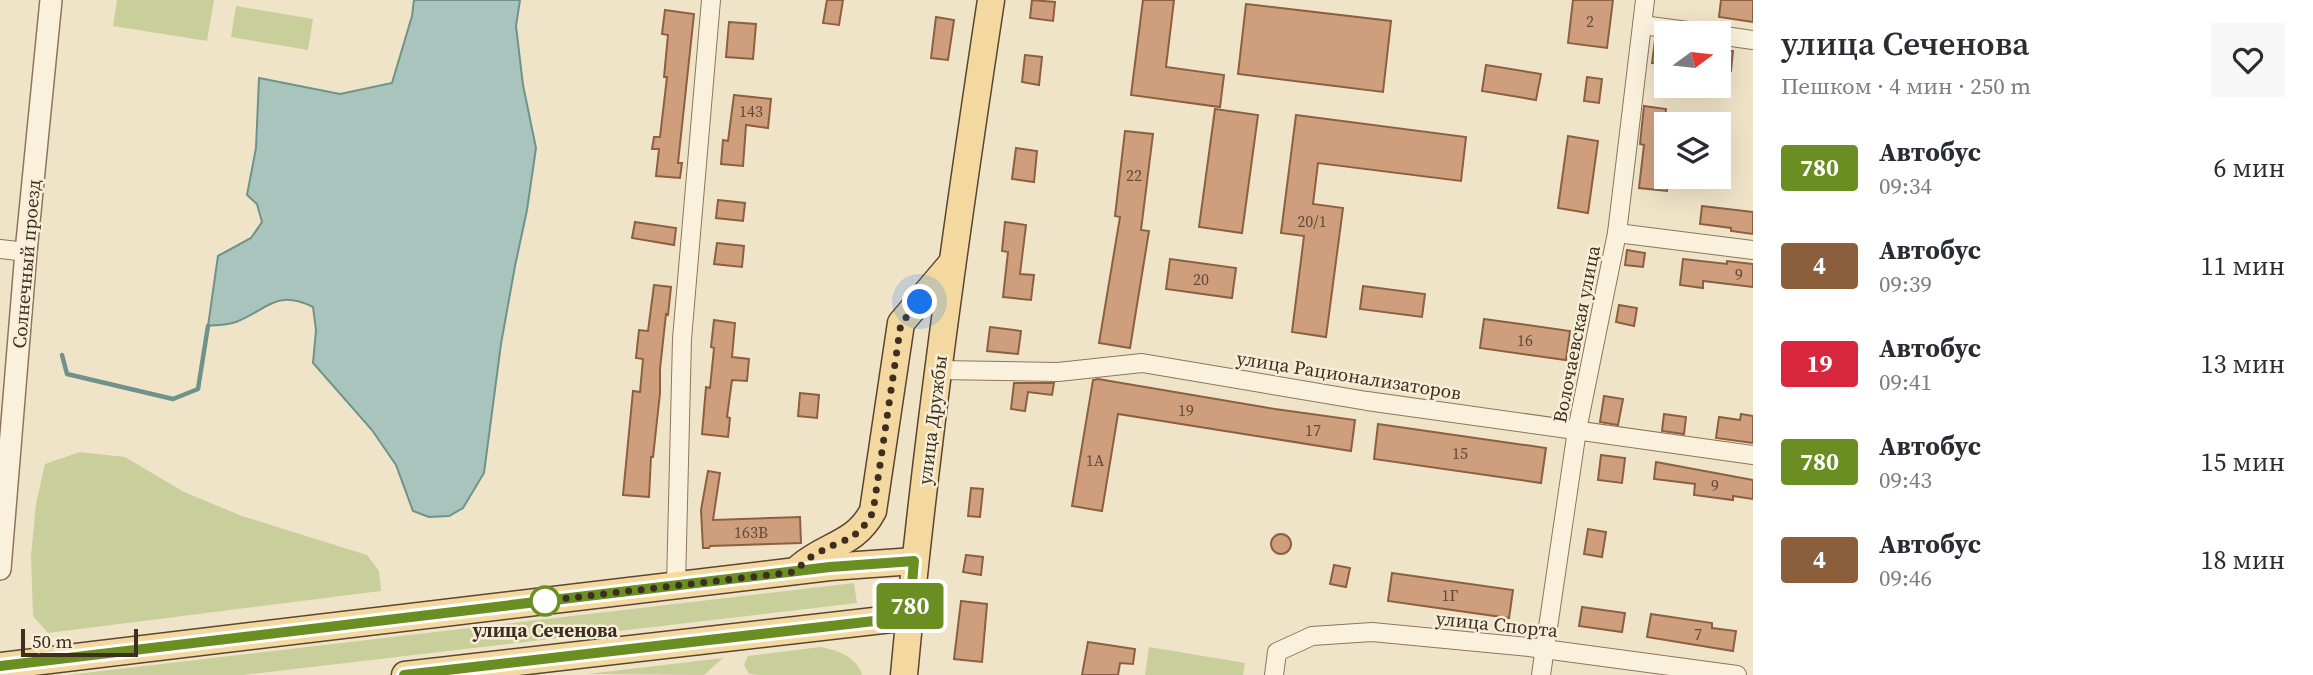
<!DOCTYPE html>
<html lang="ru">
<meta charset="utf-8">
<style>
:root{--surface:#fff;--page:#f7f7f7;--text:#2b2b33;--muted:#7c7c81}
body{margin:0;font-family:"Source Serif 4",serif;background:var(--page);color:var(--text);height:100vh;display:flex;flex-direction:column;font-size:26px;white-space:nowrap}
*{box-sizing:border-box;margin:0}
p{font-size:23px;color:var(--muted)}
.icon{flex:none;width:38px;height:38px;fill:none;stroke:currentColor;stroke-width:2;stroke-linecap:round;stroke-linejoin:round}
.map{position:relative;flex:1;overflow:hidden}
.panel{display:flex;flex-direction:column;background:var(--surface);width:560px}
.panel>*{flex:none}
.badge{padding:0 14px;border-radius:5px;font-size:24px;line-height:46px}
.needle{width:46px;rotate:75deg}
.fabs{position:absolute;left:1654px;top:21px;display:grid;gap:14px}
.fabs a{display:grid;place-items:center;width:77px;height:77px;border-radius:0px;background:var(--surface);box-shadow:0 7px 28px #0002;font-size:35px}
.scale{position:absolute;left:21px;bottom:18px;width:117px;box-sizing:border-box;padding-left:7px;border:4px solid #3d2e20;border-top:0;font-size:19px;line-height:24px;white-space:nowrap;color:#3d2e20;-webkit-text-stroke:5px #f7eed8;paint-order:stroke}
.you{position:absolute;width:35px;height:35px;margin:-18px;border:5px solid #fff;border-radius:50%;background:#1a73e8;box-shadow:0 0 0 10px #1a73e833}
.map>.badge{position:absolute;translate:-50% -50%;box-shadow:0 0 0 4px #fff}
.round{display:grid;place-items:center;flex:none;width:74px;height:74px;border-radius:0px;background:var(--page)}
.head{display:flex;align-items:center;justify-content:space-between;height:119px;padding:0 28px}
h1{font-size:33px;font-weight:600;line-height:52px}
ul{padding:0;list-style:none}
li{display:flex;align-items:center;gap:21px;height:98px;padding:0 28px}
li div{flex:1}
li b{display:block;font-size:26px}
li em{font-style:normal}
li .badge{min-width:77px;font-weight:700;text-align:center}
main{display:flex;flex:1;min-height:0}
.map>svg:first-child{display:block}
</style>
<main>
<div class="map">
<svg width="1753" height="675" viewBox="0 0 1753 675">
<rect width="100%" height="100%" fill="#f0e4c8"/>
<g fill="#c9cf9b">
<polygon points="117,0 214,0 207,41 113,26"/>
<polygon points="236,6 313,19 308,50 231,37"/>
<polygon points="80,452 125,457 184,492 242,516 367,555 379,571 381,591 48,633 33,616 31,556 36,504 45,464"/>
<polygon points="854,583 857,603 243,675 67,675"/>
<path d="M820,647C838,650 857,657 862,675H759L749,674L744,665L748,656Z"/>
<polygon points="1149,647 1245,663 1243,675 1145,675"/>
<polygon points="723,658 704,675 587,674"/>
</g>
<path fill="#a9c4bc" stroke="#6f938a" stroke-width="2" d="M414,0H520L516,26L523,85L536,148L527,210L515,266L501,344L484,473L463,508L449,516L429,517L413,511L396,465L372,430L313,363L316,330L313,307C276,289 268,309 236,322C228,325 217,325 208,326L218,256L251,238L262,222L257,204L247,195L256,148L259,78L340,94L392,83L412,16Z"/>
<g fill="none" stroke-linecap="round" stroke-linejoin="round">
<polyline stroke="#6f938a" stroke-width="4.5" points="62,355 67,374 173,399 198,389 208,326"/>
</g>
<g fill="#cf9f7d" stroke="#8d5f41" stroke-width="2">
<polygon points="827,0 843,0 839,25 823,23"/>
<polygon points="1032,0 1055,2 1053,21 1030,18"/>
<polygon points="1143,0 1174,0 1166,67 1224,75 1220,107 1131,95"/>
<polygon points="1573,0 1613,0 1607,48 1568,43"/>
<polygon points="1721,0 1753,0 1753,22 1719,17"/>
<polygon points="1246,4 1391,21 1383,92 1238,74"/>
<polygon points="665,10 694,14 678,163 682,163 680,178 656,176 659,149 652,149 654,137 660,137 667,77 664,77 668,35 662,34"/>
<polygon points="936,17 954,20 948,60 931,58"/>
<polygon points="729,22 756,24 753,59 726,57"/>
<polygon points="1655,40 1666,41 1666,64 1652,63"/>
<polygon points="1718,49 1733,51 1731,71 1718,70"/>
<polygon points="1025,55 1042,57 1039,85 1022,82"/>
<polygon points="1486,65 1541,74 1536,100 1482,91"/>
<polygon points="1587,77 1602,79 1599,103 1584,101"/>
<polygon points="734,95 771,99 768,128 746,125 743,166 721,164 723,140 728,141"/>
<polygon points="1644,106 1666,109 1660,163 1666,164 1666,177 1668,177 1667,191 1639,188 1644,145 1640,144"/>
<polygon points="1215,109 1258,115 1242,233 1199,227"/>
<polygon points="1296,115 1466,137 1461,181 1318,163 1313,204 1343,208 1326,337 1292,332 1304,236 1281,233"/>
<polygon points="1125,131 1153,134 1141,230 1149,231 1130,348 1099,343 1120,217 1115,216"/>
<polygon points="1568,136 1598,141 1588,213 1558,208"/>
<polygon points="1016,148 1037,151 1034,182 1012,179"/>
<polygon points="718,200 745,203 743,221 716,218"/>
<polygon points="1702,206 1753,212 1753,234 1731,231 1731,228 1700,224"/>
<polygon points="635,222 676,228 674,245 632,238"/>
<polygon points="1005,222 1026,225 1020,274 1034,275 1031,300 1003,297 1008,252 1002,251"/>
<polygon points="717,243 744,246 742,267 714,264"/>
<polygon points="1627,250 1645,253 1643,267 1625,265"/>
<polygon points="1170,259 1236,268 1232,298 1166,289"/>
<polygon points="1683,259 1727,264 1727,261 1753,264 1753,287 1703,281 1703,288 1680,285"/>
<polygon points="654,285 671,287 668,315 666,314 660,369 660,393 653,457 651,457 649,497 623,495 633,391 640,392 643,359 636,358 639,330 648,331"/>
<polygon points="1363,286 1425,294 1422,317 1360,309"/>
<polygon points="1619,305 1637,308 1634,326 1616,322"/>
<polygon points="1484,319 1570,331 1566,360 1480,348"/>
<polygon points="714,320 735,323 732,357 749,359 747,381 732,380 727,417 730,418 728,437 702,434 706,387 710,388 714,348 711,347"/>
<polygon points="990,327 1021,331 1018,354 987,351"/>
<polygon points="1098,379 1275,409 1355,420 1351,451 1118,414 1102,511 1072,506 1093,380"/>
<polygon points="1014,383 1054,383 1052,395 1028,392 1025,411 1011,409"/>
<polygon points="800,393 819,395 817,418 798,416"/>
<polygon points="1604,396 1623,399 1618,425 1600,422"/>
<polygon points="1664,414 1686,417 1684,434 1662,431"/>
<polygon points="1741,414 1753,416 1753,443 1716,438 1719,417 1740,420"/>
<polygon points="1378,424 1546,448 1541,483 1374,459"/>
<polygon points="1601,455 1625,458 1622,483 1598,480"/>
<polygon points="1656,462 1753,480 1753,499 1733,496 1733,500 1694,495 1695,484 1654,479"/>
<polygon points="708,471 720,473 713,520 800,517 801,543 710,546 709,548 703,548 701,510"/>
<polygon points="971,488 983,489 980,517 968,516"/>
<polygon points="1588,529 1606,532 1602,557 1584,554"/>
<circle cx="1281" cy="544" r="10"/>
<polygon points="966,555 983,557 981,575 963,572"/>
<polygon points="1334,565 1350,568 1346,587 1330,584"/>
<polygon points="1392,573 1513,590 1509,618 1388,601"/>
<polygon points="961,601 987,604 982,662 954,659"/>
<polygon points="1582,607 1625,613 1622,632 1579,626"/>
<polygon points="1651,614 1712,623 1712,628 1736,631 1733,651 1647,637"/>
<polygon points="1088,642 1135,649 1133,664 1120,663 1118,675 1082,675"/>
</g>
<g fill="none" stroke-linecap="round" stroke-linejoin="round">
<g stroke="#8d765c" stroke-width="20">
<g id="minor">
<polyline points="1642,25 1703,33"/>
<polyline points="1718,35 1753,40"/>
<polyline points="1617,233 1753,250"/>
<polyline points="0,249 26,252"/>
<polyline points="938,370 1058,372 1142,363 1367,401 1753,455"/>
<polyline points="676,585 682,339 711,0"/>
<polyline points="1274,675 1277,652 1312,636 1372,632 1529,647 1737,675"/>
<polyline points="1541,675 1577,430 1617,233 1645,0"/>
</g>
</g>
<g stroke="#8d765c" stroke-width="24">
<polyline id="tertiary" points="0,569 26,252 51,0"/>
</g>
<g stroke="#5b4430" stroke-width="29">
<g id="primary">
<path d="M800,567C827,544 855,545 873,511L901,323L951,264"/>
<polyline points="0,666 830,567 914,561"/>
<polyline points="405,675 909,617"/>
<path d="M904,675C925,449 957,224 991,0"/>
</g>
</g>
<use href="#minor" stroke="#faf1dc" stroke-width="18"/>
<use href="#tertiary" stroke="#faf1dc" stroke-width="21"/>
<use href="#primary" stroke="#f3d9a0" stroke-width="26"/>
</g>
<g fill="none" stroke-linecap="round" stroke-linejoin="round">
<g stroke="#fff" stroke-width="16">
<polyline id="line" points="0,666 830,567 914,561 909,617 404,675"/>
</g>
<use href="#line" stroke="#6b8e23" stroke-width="10"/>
<path stroke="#3d2e20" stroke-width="7" stroke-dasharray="0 12.6" d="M545,601H543L794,572C801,566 808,558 816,554C843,538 856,543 873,512L901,323L920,302"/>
</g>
<circle fill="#fff" stroke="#6b8e23" stroke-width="3.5" cx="545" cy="601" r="14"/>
<g text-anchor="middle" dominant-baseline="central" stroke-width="5" stroke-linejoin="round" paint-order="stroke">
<g font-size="16" fill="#624a37">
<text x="1590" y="21">2</text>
<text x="751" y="111">143</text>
<text x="1134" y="175">22</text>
<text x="1312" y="221">20/1</text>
<text x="1739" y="274">9</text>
<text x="1201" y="279">20</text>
<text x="1525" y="340">16</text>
<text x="1186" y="410">19</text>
<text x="1313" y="430">17</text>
<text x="1460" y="453">15</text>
<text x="1095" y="460">1А</text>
<text x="1715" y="485">9</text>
<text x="751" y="532">163В</text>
<text x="1450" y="595">1Г</text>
<text x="1698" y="634">7</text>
</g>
<g font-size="19" fill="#3d2e20" stroke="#f7eed8">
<text transform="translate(26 264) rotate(-85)">Солнечный проезд</text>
<text transform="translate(1576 334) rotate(-79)">Волочаевская улица</text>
<text transform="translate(1349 375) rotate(9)">улица Рационализаторов</text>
<text transform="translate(932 420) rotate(-83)">улица Дружбы</text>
<text transform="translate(1497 624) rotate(6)">улица Спорта</text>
</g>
<g font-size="19" font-weight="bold" fill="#3d2e20" stroke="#f7eed8">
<text x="545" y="630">улица Сеченова</text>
</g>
</g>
</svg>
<div class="fabs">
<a><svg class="needle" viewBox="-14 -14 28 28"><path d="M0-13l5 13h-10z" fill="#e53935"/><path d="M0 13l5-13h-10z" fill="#7c7c81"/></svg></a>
<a><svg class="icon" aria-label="layers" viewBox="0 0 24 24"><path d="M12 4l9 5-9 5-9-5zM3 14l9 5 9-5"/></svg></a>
</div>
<div class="scale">50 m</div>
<div class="you" style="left:920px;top:302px"></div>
<b class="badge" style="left:910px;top:606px;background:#6b8e23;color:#fff">780</b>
</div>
<section class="panel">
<div class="head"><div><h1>улица Сеченова</h1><p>Пешком · 4 мин · 250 m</p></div><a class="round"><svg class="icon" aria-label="heart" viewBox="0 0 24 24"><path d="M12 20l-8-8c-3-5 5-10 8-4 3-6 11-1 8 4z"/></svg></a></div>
<ul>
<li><span class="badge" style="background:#6b8e23;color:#fff">780</span><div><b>Автобус</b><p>09:34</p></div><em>6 мин</em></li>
<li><span class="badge" style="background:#8b5e3c;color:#fff">4</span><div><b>Автобус</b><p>09:39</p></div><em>11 мин</em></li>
<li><span class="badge" style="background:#d7263d;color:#fff">19</span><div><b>Автобус</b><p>09:41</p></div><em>13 мин</em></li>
<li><span class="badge" style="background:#6b8e23;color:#fff">780</span><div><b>Автобус</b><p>09:43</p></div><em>15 мин</em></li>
<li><span class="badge" style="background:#8b5e3c;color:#fff">4</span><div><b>Автобус</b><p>09:46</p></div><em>18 мин</em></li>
</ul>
</section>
</main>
